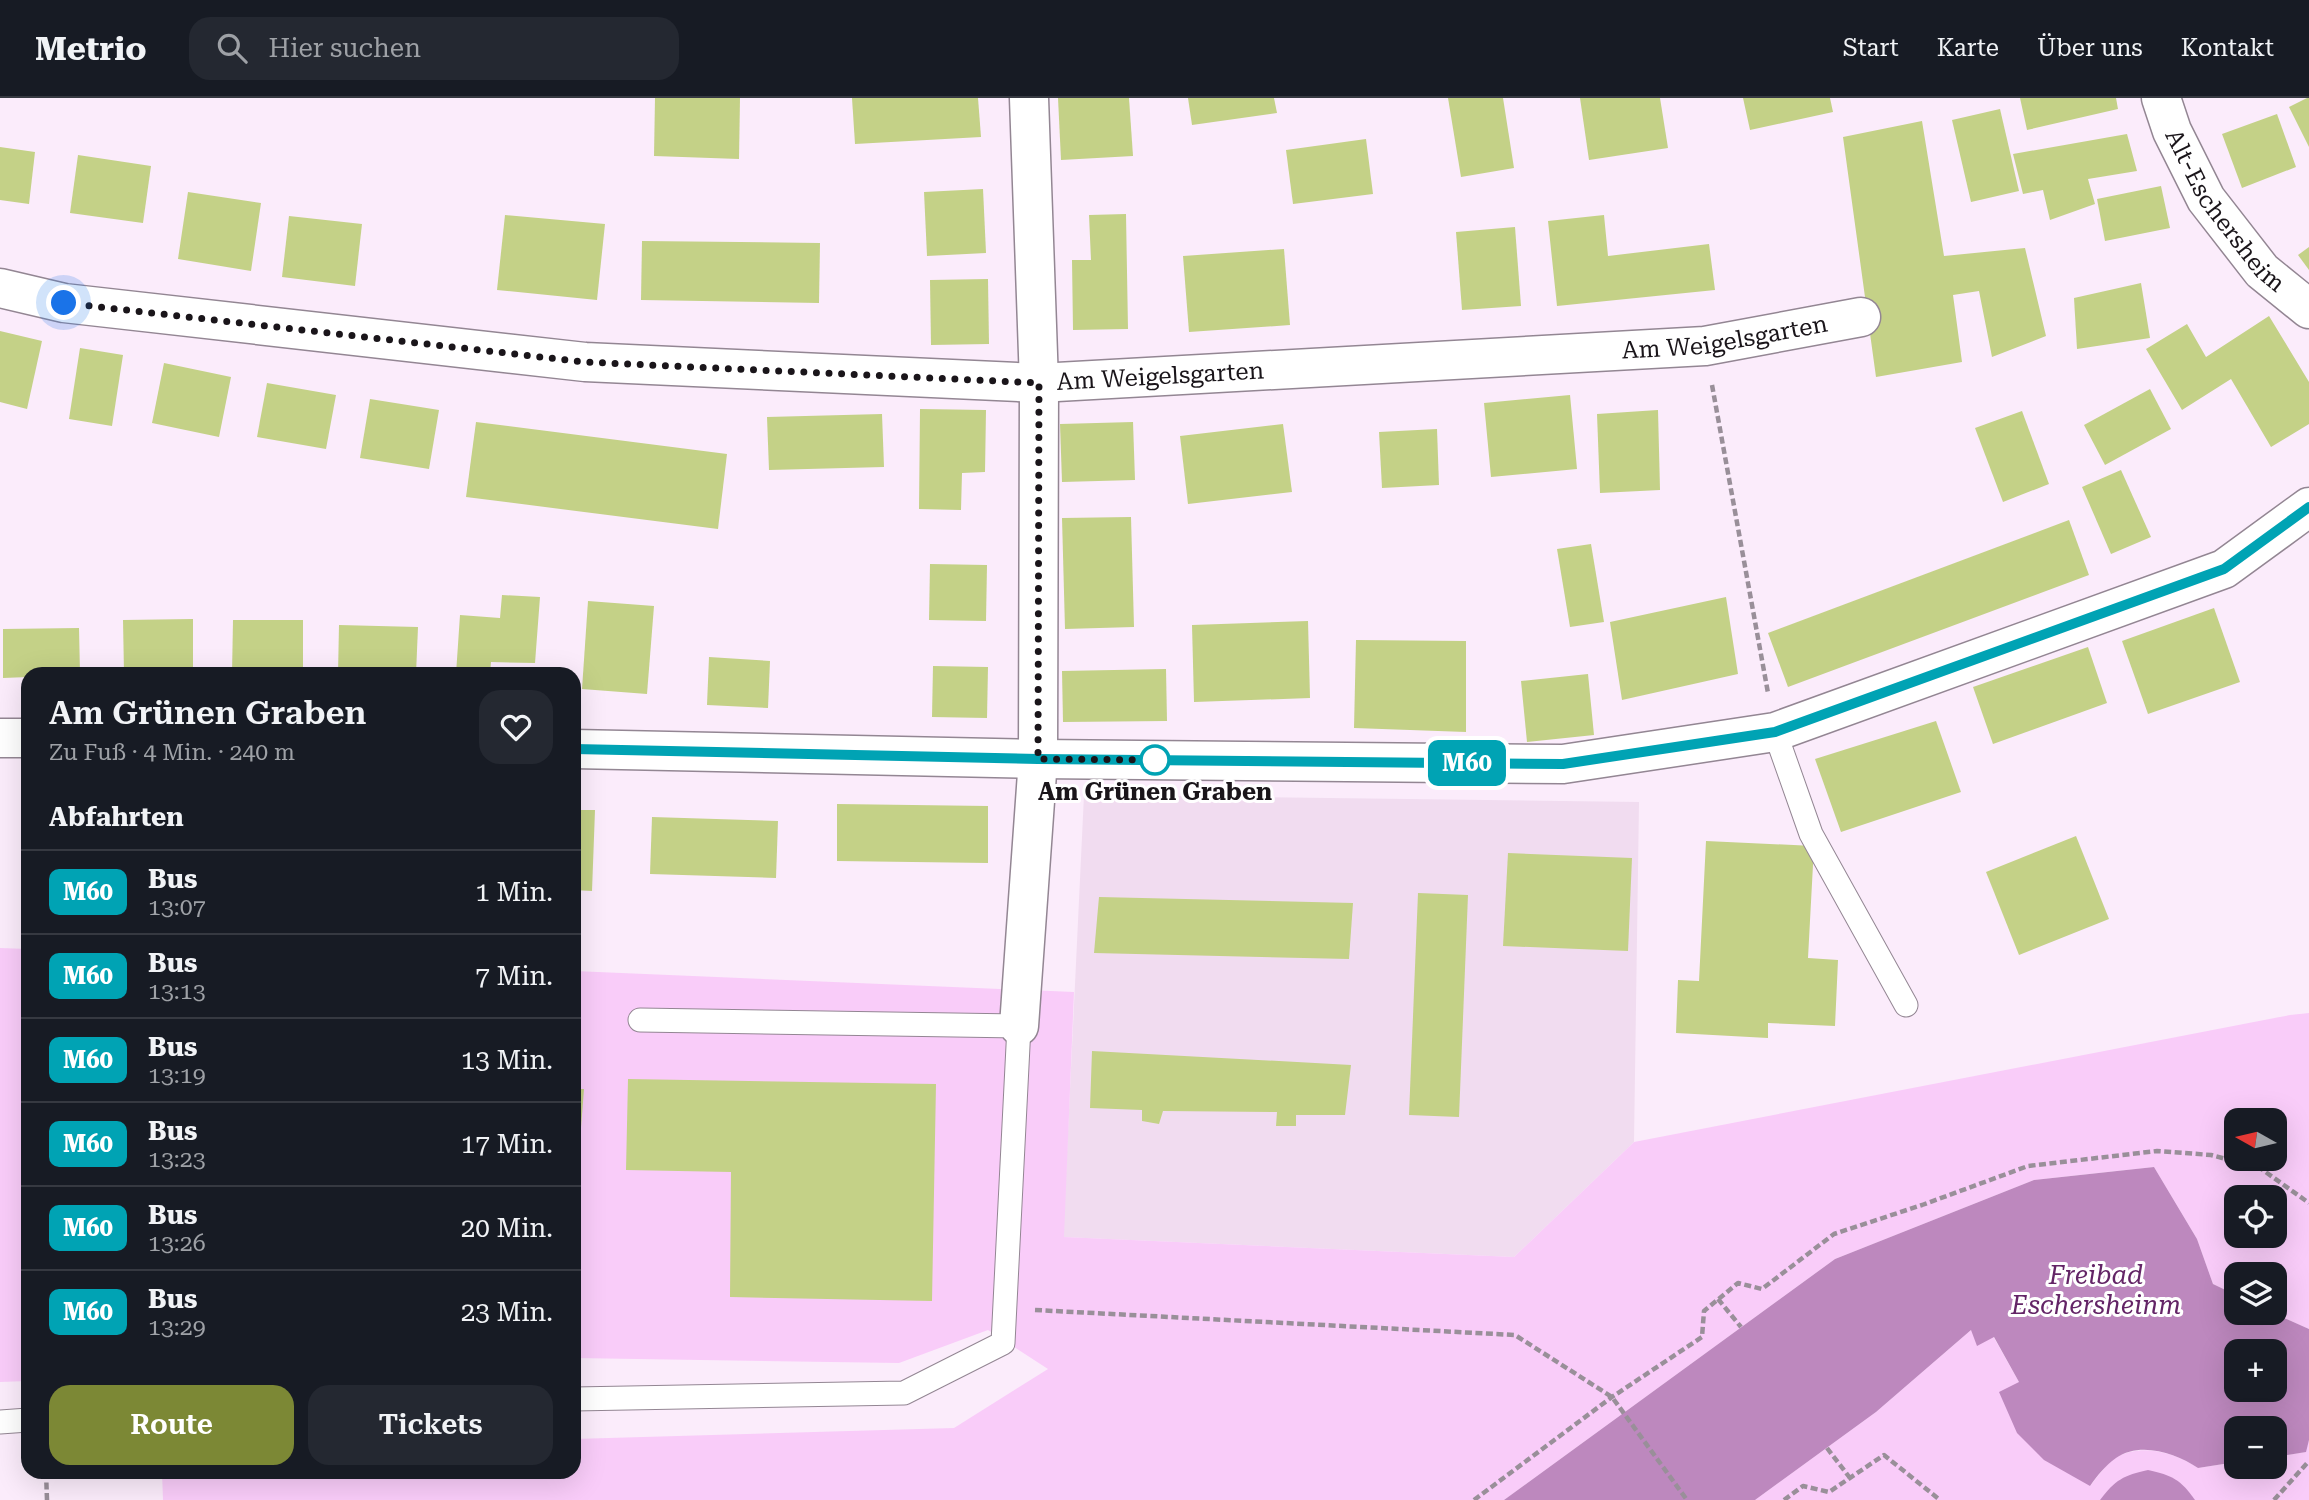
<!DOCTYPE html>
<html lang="de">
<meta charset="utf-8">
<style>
:root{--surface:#171b24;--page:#242831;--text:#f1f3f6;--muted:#9ea1a6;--line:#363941;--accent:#7c8835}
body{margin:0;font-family:"Roboto Serif",serif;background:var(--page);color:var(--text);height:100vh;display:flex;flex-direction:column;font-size:26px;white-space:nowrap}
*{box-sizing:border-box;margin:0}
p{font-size:23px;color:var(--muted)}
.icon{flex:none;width:38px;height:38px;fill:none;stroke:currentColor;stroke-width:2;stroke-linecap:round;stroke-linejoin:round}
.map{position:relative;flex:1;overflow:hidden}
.side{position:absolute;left:21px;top:569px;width:560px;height:812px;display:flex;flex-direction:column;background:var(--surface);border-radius:21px;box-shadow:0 7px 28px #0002}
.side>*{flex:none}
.badge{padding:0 14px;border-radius:10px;font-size:24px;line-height:46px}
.needle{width:46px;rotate:278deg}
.fabs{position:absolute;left:2224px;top:1010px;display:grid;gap:14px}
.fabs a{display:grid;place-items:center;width:63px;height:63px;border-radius:14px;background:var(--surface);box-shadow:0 7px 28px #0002;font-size:35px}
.you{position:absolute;width:35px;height:35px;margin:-18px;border:5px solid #fff;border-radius:50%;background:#1a73e8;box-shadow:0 0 0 10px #1a73e833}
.map>.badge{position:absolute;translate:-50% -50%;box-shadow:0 0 0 4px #fff}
h2{padding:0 28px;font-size:26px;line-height:63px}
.round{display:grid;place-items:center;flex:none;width:74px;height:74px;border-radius:21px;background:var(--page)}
.summary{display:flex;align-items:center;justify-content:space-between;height:119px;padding:0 28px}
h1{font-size:33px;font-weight:600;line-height:52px}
.cta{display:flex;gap:14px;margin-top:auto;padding:14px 28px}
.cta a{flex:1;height:80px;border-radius:21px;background:var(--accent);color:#fff;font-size:28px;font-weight:600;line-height:80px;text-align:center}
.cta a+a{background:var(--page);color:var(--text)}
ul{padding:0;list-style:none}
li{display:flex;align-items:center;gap:21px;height:84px;padding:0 28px;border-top:2px solid var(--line)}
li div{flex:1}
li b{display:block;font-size:26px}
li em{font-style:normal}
li .badge{min-width:77px;font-weight:700;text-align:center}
header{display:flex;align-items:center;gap:42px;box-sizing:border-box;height:98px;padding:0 35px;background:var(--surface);border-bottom:2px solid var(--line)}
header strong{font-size:33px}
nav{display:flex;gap:38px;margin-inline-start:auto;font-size:24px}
.search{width:490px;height:63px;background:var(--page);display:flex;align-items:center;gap:18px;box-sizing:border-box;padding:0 24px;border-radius:21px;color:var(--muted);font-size:26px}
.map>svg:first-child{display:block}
</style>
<header>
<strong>Metrio</strong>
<div class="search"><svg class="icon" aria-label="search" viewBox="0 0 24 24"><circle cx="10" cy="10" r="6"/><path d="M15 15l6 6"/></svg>Hier suchen</div>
<nav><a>Start</a><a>Karte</a><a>Über uns</a><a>Kontakt</a></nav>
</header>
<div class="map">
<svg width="2309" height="1402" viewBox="0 0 2309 1402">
<rect width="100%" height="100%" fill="#fbecfb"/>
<polygon fill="#f1dcf0" points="1084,697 1639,704 1634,1044 1514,1159 1063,1139"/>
<g fill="#f9ccf9" fill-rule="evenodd">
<polygon points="0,850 28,851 28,1283 0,1284"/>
<path d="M574,873L1074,894L1064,1139L1514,1159L1634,1044L2290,917L2309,915V1231L2273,1215L2275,1176H2236V1197L2213,1186L2197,1141L2154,1069L2034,1082L1835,1161L1504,1402H163L162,1374H574V1341L954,1330L1048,1271L988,1232L899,1265L574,1260ZM2236,1022H2275V1060H2236ZM2236,1099H2275V1138H2236Z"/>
<path d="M1971,1232L1993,1238L2019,1284L2090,1388C2098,1378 2106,1366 2117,1359C2142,1345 2176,1355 2198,1370L2236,1364V1368H2275V1359L2305,1354L2309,1342V1402H1755L1876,1314Z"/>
</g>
<g fill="#bd88be" fill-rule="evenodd">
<path d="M2154,1069L2197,1141L2213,1186L2236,1197V1214L2273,1215L2309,1231V1342L2306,1354L2275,1359V1330H2236V1364L2198,1370C2176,1355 2140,1343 2116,1360C2105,1368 2097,1378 2090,1388L2044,1362L2017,1335L1999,1294L2019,1284L1994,1239L1977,1248L1971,1232L1876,1314L1755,1402H1504L1835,1161L2034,1082ZM2236,1253H2275V1292H2236Z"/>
<path d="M2148,1372C2172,1377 2181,1382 2195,1402H2100C2115,1382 2124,1377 2148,1372Z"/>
</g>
<g fill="#c4d187">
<polygon points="655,0 740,0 739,61 654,58"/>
<polygon points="852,0 978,0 981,39 855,46"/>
<polygon points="1058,0 1129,0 1133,58 1061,62"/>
<polygon points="1188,0 1274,0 1277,15 1192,27"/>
<polygon points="1448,0 1503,0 1514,70 1461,79"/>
<polygon points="1580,0 1660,0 1668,50 1589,62"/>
<polygon points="1743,0 1830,0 1833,14 1750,32"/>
<polygon points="2020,0 2116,0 2118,11 2027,32"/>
<polygon points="2307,0 2309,0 2309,49 2289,9"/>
<polygon points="2000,11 2019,93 1971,104 1952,22"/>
<polygon points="2277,16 2296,69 2242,90 2222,36"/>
<polygon points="1922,23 1944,158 2025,150 2046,238 1992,259 1979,193 1953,197 1962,264 1876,279 1843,39"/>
<polygon points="2127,36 2137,73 2088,81 2095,106 2050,122 2043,92 2023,96 2013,56"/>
<polygon points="1366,41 1373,96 1293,106 1286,52"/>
<polygon points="0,49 35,54 29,106 0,102"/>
<polygon points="78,57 151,68 143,125 70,115"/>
<polygon points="2161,88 2170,130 2105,143 2097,101"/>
<polygon points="983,91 986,155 927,158 924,94"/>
<polygon points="188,94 261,105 251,173 178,161"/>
<polygon points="1126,116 1128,231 1073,232 1072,162 1091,162 1089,117"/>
<polygon points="505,117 605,126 597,202 497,192"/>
<polygon points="1604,117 1608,158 1709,146 1715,192 1557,208 1548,123"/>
<polygon points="289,118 362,126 355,188 282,179"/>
<polygon points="1515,129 1521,208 1462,212 1456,134"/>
<polygon points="642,143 820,145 819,205 641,202"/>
<polygon points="2309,149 2309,172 2298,157"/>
<polygon points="1284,151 1290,227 1189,234 1183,158"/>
<polygon points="988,181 989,246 931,247 930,182"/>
<polygon points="2141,185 2150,240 2077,251 2074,200"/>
<polygon points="2269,218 2309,284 2309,326 2271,349 2231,281 2182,312 2146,251 2187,226 2206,259"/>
<polygon points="0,233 42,243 27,311 0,304"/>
<polygon points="80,250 123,257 112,328 69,321"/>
<polygon points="164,265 231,279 219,339 152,325"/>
<polygon points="267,285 336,297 326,351 257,339"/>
<polygon points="2150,291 2171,331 2105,367 2084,327"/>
<polygon points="1570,297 1577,371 1491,379 1484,305"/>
<polygon points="370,301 439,312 429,371 360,360"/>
<polygon points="920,311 986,312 985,374 962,375 961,412 919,411"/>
<polygon points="1658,312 1660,392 1600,395 1597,316"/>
<polygon points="2022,313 2049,386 2003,404 1975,330"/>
<polygon points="882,316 884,369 769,372 767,319"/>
<polygon points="476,324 727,356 718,431 466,399"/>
<polygon points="1133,324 1135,382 1062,384 1060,326"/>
<polygon points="1283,326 1292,394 1188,406 1180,338"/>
<polygon points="1437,331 1439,387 1382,390 1379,334"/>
<polygon points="2121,372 2151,439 2111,456 2082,389"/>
<polygon points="1131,419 1134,529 1065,531 1062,420"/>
<polygon points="2069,422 2089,477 1788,589 1768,535"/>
<polygon points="1591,446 1604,524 1570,529 1557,451"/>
<polygon points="930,466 987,467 986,523 929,522"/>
<polygon points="502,497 540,499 535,565 491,564 490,576 456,576 460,517 500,520"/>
<polygon points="1726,499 1738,576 1622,602 1610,524"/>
<polygon points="588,503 654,508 647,596 582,591"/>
<polygon points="2214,510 2240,584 2148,616 2122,543"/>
<polygon points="193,521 193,574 124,575 123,522"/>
<polygon points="233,522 303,522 303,576 232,576"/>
<polygon points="1308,523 1310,600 1194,604 1192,527"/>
<polygon points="339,527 418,529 416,576 338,576"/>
<polygon points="79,530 80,576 28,576 28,579 3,580 3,531"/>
<polygon points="1356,542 1466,543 1466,634 1354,630"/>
<polygon points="2088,549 2107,605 1993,646 1973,589"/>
<polygon points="709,559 770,563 768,610 707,607"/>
<polygon points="933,568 988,569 987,620 932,619"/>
<polygon points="1166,571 1167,623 1063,624 1062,573"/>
<polygon points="1588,576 1594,637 1527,644 1521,583"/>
<polygon points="1936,623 1961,694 1841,734 1815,661"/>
<polygon points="837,706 988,708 988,765 837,763"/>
<polygon points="574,712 595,712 592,793 574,792"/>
<polygon points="652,719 778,723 776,780 650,776"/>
<polygon points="2076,738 2109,821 2019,857 1986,774"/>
<polygon points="1706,743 1814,748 1808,860 1838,862 1835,928 1768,925 1768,940 1676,935 1678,882 1699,883"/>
<polygon points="1508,755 1632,760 1628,853 1503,848"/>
<polygon points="1418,795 1468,797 1459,1019 1409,1017"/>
<polygon points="1099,799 1353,805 1349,861 1094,855"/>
<polygon points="1092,953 1351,967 1345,1017 1296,1017 1296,1028 1276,1028 1277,1014 1163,1013 1159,1026 1142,1023 1142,1012 1090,1010"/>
<polygon points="628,981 936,986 932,1203 730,1199 731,1074 626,1072"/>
<polygon points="574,991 584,991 576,1095 574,1095"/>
</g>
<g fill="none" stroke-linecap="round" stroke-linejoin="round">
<g stroke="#938693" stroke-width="25">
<g id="service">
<polyline points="1775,634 1811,736 1906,907"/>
<polyline points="574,1301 904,1295 1003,1245 1019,928 640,922"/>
<polyline points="0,1324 28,1322"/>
</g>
</g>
<g stroke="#938693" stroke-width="41">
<g id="minor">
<path id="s1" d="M0,190L64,205L585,264L1039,285L1705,248L1861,219"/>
<polyline points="0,640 28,640"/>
<polyline points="574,651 1038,661 1563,666 1775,634 2224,471 2309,409"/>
<polyline points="1019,928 1038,661 1039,285 1029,0"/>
</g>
</g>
<g stroke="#938693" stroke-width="41">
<g id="tertiary">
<path id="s2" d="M2161,0L2172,33L2206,101L2262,173L2309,211"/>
</g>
</g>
<g stroke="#998f99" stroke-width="4.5" stroke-dasharray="7 3.5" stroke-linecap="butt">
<polyline points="1712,287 1768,595"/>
<polyline points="1718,1201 1741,1229"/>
<polyline points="1035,1212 1515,1237 1612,1299 1687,1402"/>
<polyline points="1827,1350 1850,1380"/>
<polyline points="46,1374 47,1402"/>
<polyline points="1474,1402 1612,1299 1702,1239 1704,1213 1738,1185 1762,1191 1834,1136 1922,1107 2028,1068 2157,1053 2211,1057 2260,1070 2309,1105"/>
<polyline points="1784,1402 1803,1388 1829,1394 1884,1357 1940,1402"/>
<polyline points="2274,1402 2309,1363"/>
</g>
<use href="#service" stroke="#fff" stroke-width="23"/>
<use href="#minor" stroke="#fff" stroke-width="38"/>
<use href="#tertiary" stroke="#fff" stroke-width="38"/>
</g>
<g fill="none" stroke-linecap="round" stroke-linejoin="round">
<g stroke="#fff" stroke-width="16">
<polyline id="line" points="574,651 1038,661 1563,666 1775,634 2224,471 2309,409"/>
</g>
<use href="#line" stroke="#00a3b4" stroke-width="10"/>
<polyline stroke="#1a151a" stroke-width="7" stroke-dasharray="0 12.6" points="64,205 585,264 1039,285 1038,661 1158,662 1155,662"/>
</g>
<circle fill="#fff" stroke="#00a3b4" stroke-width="3.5" cx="1155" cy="662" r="14"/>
<g text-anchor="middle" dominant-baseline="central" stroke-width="6" stroke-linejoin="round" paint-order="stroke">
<g font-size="24" fill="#1a151a" stroke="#fff">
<text stroke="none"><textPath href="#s2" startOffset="131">Alt-Eschersheim</textPath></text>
<text stroke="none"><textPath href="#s1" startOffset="1732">Am Weigelsgarten</textPath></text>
<text stroke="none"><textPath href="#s1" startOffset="1166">Am Weigelsgarten</textPath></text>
</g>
<g font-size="24" font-weight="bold" fill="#1a151a" stroke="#fff">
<text x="1155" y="694">Am Grünen Graben</text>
</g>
<g font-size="26" font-style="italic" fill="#632466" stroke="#fff">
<text x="2096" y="1177">Freibad<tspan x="2096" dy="30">Eschersheinm</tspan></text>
</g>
</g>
</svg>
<div class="fabs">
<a><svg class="needle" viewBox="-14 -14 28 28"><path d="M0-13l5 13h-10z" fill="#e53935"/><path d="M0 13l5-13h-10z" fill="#9ea1a6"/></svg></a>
<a><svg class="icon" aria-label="locate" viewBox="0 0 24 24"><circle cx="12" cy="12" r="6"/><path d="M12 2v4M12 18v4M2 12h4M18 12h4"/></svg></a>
<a><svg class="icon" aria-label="layers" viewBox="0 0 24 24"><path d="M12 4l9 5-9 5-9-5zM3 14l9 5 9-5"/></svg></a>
<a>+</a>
<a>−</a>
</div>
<div class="you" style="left:64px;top:205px"></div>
<b class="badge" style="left:1467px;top:665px;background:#00a3b4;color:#fff">M60</b>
<section class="side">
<div class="summary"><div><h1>Am Grünen Graben</h1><p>Zu Fuß · 4 Min. · 240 m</p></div><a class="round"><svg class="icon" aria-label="heart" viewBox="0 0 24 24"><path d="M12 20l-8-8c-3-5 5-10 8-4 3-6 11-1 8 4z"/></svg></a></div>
<h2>Abfahrten</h2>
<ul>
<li><span class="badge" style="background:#00a3b4;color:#fff">M60</span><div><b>Bus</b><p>13:07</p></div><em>1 Min.</em></li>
<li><span class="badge" style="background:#00a3b4;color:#fff">M60</span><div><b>Bus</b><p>13:13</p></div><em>7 Min.</em></li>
<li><span class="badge" style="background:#00a3b4;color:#fff">M60</span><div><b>Bus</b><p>13:19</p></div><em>13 Min.</em></li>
<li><span class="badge" style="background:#00a3b4;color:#fff">M60</span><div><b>Bus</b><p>13:23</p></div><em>17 Min.</em></li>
<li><span class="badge" style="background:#00a3b4;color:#fff">M60</span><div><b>Bus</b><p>13:26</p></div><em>20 Min.</em></li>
<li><span class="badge" style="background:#00a3b4;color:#fff">M60</span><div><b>Bus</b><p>13:29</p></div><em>23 Min.</em></li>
</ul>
<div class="cta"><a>Route</a><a>Tickets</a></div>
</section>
</div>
